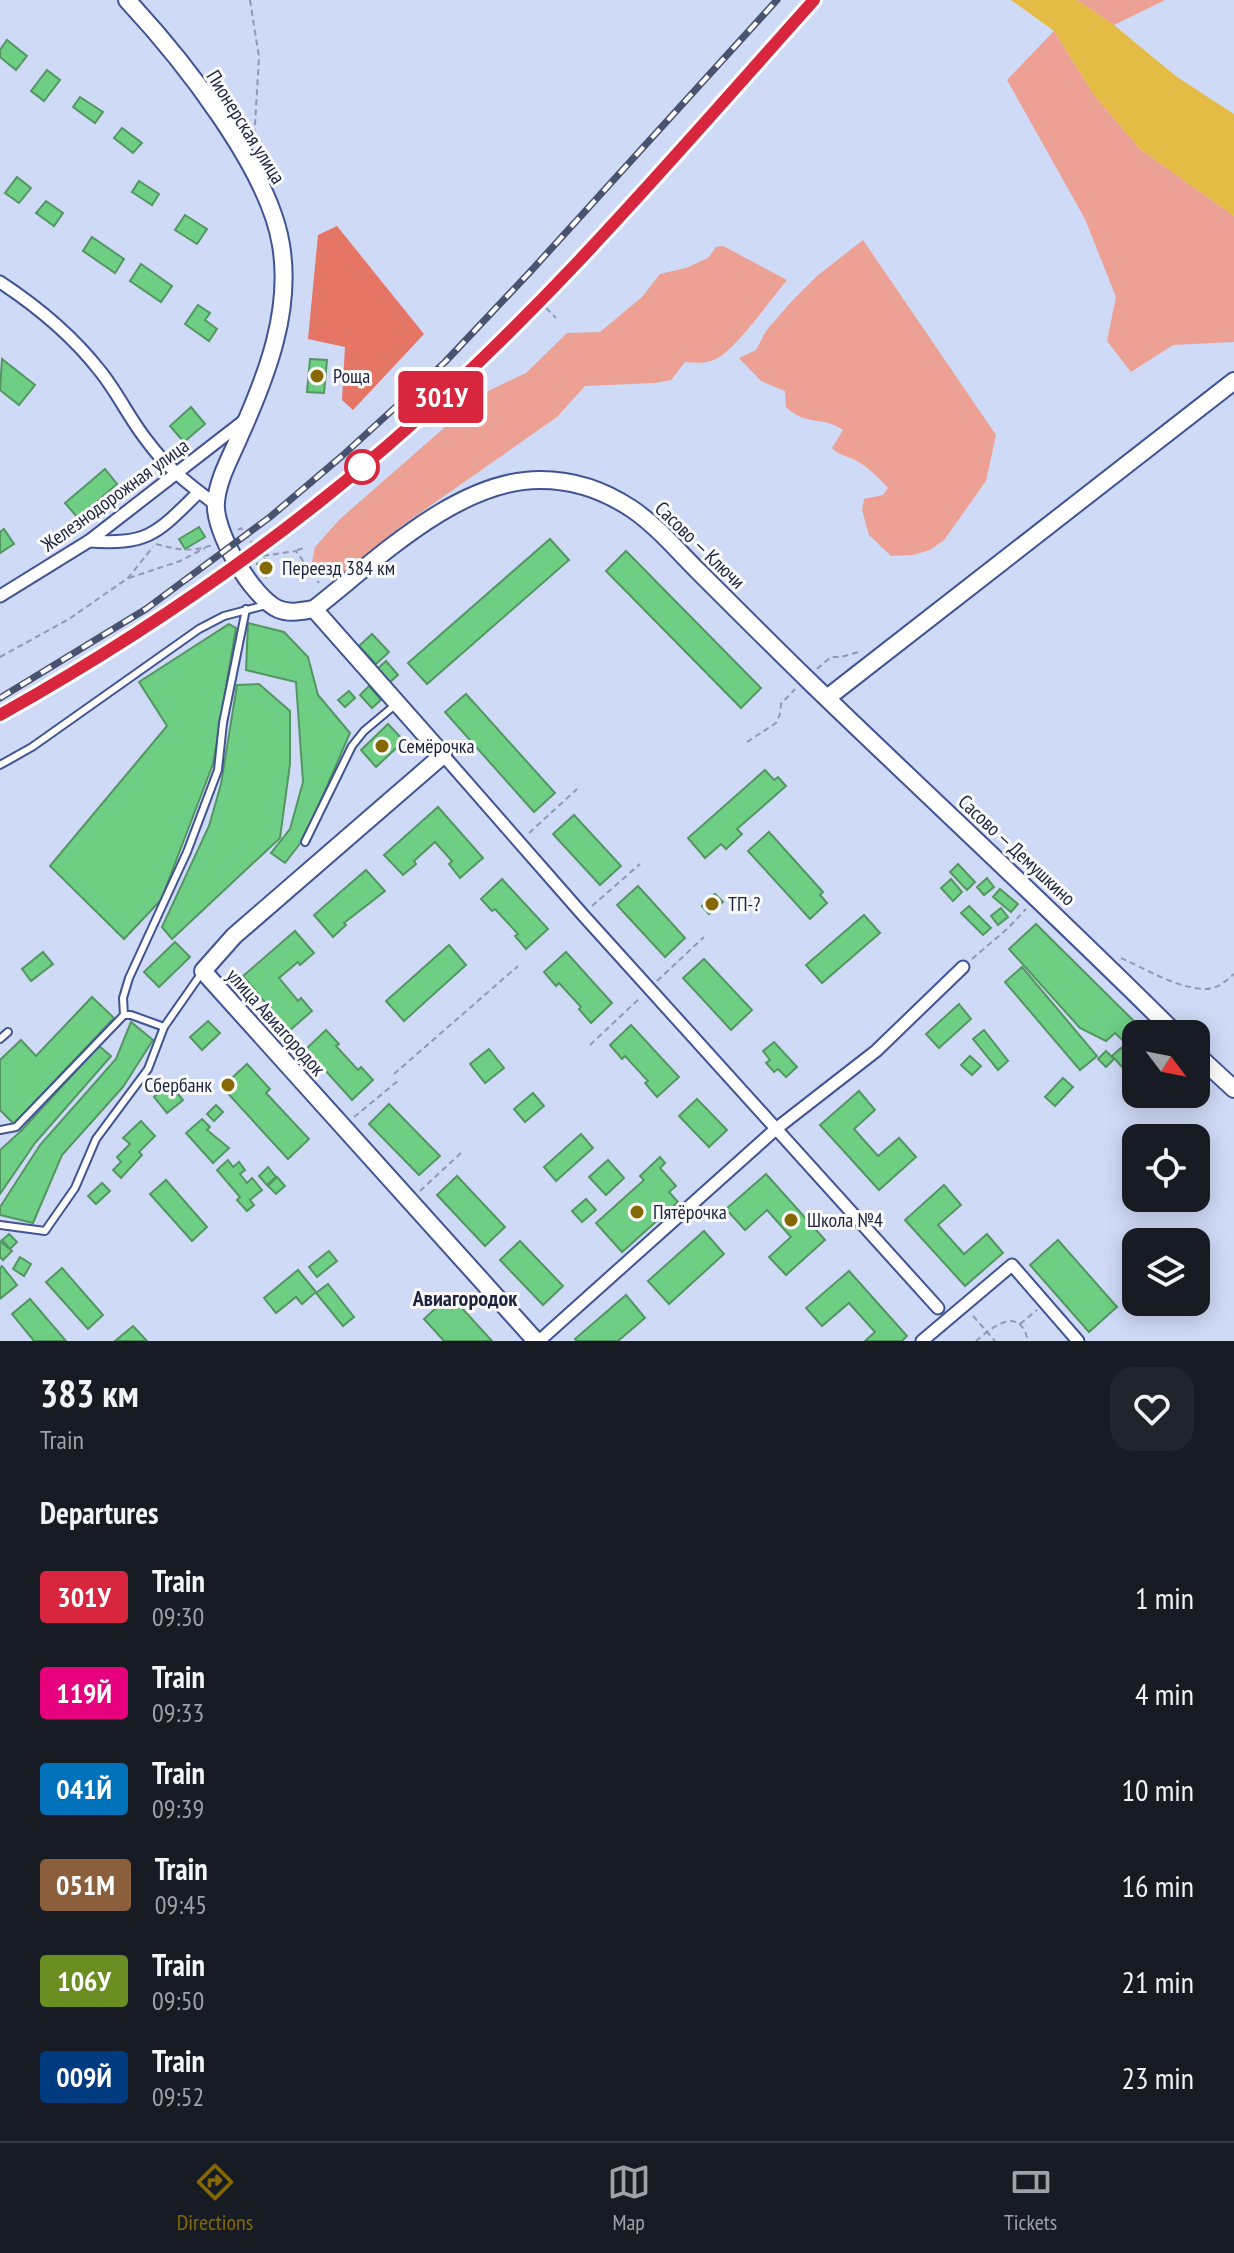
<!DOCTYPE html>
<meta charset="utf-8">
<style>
:root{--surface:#171b24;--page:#20242c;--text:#f1f3f6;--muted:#9ea1a6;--line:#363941;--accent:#856801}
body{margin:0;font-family:"PT Sans Narrow",sans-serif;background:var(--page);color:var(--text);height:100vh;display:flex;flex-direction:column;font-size:30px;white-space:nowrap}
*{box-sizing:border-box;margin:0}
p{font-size:26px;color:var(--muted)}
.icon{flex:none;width:44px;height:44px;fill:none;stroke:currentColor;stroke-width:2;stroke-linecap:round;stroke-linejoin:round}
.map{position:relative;height:1341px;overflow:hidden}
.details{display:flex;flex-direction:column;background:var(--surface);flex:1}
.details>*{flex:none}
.badge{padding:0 16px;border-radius:6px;font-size:28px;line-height:52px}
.needle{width:52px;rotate:122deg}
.tools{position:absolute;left:1122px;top:1020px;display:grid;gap:16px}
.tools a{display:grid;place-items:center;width:88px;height:88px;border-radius:16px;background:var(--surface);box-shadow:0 4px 20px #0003;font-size:40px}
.map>.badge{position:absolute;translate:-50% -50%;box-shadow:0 0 0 4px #fff}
h2{padding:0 40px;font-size:30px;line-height:72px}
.round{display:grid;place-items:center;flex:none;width:84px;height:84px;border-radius:24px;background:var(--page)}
.summary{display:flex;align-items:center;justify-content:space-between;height:136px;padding:0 40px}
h1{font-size:38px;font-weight:700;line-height:60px}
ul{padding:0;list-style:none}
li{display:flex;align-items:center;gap:24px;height:96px;padding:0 40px}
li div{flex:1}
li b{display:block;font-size:30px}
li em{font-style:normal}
li .badge{min-width:88px;font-weight:700;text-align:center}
.menu{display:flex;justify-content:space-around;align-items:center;height:112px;border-top:2px solid var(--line);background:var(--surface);font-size:22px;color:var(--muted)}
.menu a{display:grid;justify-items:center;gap:4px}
.menu .selected{color:var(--accent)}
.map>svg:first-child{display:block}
</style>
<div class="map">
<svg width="1234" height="1341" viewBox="0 0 1234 1341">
<rect width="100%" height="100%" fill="#cfdaf7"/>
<g fill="#eca194">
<polygon points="1077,0 1165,0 1114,25"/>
<polygon points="1054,31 1094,95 1140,149 1234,216 1234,342 1173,345 1131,372 1107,341 1116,297 1085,219 1007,80"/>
<path d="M863,240L996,435L986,481L944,540L930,550L913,555L891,556L869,535L862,510L864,499L883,495L888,488C879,478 869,468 857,461C848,456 840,456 832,448L843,430C821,415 807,427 786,407L785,391L761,381L739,358L756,350L766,331L791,302L817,276Z"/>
<path d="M723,246L787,280C771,299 736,349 716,359C706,364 695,363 685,362L671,380L655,383L585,386L557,417L400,527L342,574L334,577L329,566L312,562L315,547L340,519L484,393L526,373L567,333L600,332L642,297L660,274L686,268L708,258L716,247Z"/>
</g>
<polygon fill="#e57666" points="337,226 424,334 353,410 342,400 345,347 308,339 318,235"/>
<polygon fill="#e4bb45" points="1011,0 1077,0 1114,25 1177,77 1234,114 1234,216 1140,149 1094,95 1054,31"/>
<g fill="#6ece84" stroke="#539662" stroke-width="2">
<polygon points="7,40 27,56 16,70 0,57 0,50"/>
<polygon points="47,70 60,80 44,101 31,91"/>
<polygon points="80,97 103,112 95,123 73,107"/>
<polygon points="122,128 142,143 133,153 114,138"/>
<polygon points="17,177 31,188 19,203 5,193"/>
<polygon points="139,181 159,194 152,205 132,192"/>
<polygon points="46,201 63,213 54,226 36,213"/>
<polygon points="185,215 207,229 197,244 175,230"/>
<polygon points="92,237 124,259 115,273 83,251"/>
<polygon points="141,264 172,286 161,302 130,281"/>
<polygon points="198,305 210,313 205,320 217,329 209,341 185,324"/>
<polygon points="2,359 35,385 19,405 0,390"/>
<polygon points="310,359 327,360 324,393 307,392"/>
<polygon points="191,407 205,424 184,442 170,426"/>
<polygon points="105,469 117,484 78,518 65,503"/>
<polygon points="199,527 205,537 185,549 179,539"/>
<polygon points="4,529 14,544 0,553 0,532"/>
<polygon points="550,539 569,560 427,684 408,663"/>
<polygon points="626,551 761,688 741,708 606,571"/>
<polygon points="265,559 274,571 266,577 257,564"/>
<polygon points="248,623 284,632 308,657 318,695 350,733 305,837 285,863 271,853 290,829 303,782 296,682 246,670"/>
<polygon points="229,624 236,628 213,764 161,900 124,939 50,866 167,726 139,682"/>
<polygon points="372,634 389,652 376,664 359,646"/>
<polygon points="386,661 398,675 388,684 376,670"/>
<polygon points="259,684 290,711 290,764 280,838 172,939 162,927 209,826 221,784 237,685"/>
<polygon points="369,686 381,700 372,708 360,695"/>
<polygon points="349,691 355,698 345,707 338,700"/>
<polygon points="466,694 555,793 534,812 445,712"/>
<polygon points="388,724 404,741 376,767 361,750"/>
<polygon points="765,770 774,780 778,777 786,786 737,829 742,834 726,849 721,844 705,858 688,838"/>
<polygon points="438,807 483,858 460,878 449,864 452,861 435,842 414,861 416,864 403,875 384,855"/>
<polygon points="574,815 621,866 600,885 553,834"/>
<polygon points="769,832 823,892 820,895 827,903 810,919 748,851"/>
<polygon points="958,864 975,882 967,890 950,872"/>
<polygon points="366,870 385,891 344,923 346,925 333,937 314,915"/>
<polygon points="987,878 994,887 984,895 977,887"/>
<polygon points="502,879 548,929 526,949 515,936 518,934 495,909 492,911 481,899"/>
<polygon points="951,879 962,892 953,901 941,888"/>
<polygon points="638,886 685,938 665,957 617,905"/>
<polygon points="1000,889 1018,904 1011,912 993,897"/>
<polygon points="715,894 723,902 709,914 702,906"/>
<polygon points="969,906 991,928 983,935 961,913"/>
<polygon points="1001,908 1008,917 998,925 991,916"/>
<polygon points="864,915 880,933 822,983 806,965"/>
<polygon points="1036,924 1147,1034 1136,1034 1136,1053 1115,1033 1106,1041 1080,1028 1009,949"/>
<polygon points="295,931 314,953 300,965 298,962 279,978 298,1001 301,998 312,1011 289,1031 243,976"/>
<polygon points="175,942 190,957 159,987 144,972"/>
<polygon points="449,945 466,965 404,1021 386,1001"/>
<polygon points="43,952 53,964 31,981 22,969"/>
<polygon points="566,952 612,1003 591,1023 579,1009 581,1007 559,983 556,986 544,972"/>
<polygon points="704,959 752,1010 731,1030 683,978"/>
<polygon points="1022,967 1097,1056 1080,1070 1005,982"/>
<polygon points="92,997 114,1018 14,1124 0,1110 0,1060 21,1040 36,1056"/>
<polygon points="959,1004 971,1019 939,1048 926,1034"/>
<polygon points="208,1021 220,1033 202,1050 190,1037"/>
<polygon points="131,1022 153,1040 123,1087 62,1155 33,1223 0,1215 0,1207 40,1145 116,1059"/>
<polygon points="631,1025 679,1077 657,1097 645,1083 648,1081 625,1056 622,1059 610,1045"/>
<polygon points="326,1030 339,1044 336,1046 358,1070 361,1067 373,1080 352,1100 306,1049"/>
<polygon points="984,1030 1008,1061 998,1070 973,1039"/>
<polygon points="774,1042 797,1067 786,1077 778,1069 774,1072 766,1063 770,1060 763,1051"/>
<polygon points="99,1046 111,1056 35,1143 0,1194 0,1150 21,1131"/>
<polygon points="1121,1048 1136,1065 1136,1082 1112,1056"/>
<polygon points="489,1049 504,1068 485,1083 470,1064"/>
<polygon points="1106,1051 1114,1059 1106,1067 1098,1059"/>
<polygon points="970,1056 981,1066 972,1075 961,1065"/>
<polygon points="247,1064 270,1089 266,1093 309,1139 288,1159 222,1087"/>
<polygon points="1063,1078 1073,1087 1055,1106 1045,1097"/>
<polygon points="170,1084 183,1100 167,1113 154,1097"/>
<polygon points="859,1091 875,1110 854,1129 878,1156 899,1138 916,1157 879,1190 820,1125"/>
<polygon points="533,1093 544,1106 525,1122 514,1109"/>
<polygon points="697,1099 727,1130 709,1147 679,1116"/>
<polygon points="389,1104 440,1156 419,1175 369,1124"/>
<polygon points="216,1105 223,1112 214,1121 207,1114"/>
<polygon points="202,1119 210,1127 207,1130 229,1148 213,1163 186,1133"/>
<polygon points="141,1121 155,1136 139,1152 142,1155 121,1178 113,1170 121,1162 117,1157 130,1144 123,1138"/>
<polygon points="581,1134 593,1148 556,1181 544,1167"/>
<polygon points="660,1157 665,1163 660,1168 676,1186 669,1192 678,1202 622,1252 596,1223 644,1180 640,1176"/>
<polygon points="228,1160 233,1167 239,1162 245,1170 240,1174 247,1183 252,1178 262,1190 250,1200 254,1205 247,1211 237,1200 240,1197 217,1170"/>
<polygon points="608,1160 624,1178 606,1195 589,1177"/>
<polygon points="268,1167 276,1177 267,1185 259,1176"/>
<polygon points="766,1174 825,1240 786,1275 769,1257 791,1237 767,1210 745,1230 726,1209"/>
<polygon points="457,1176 505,1227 485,1246 437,1195"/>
<polygon points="277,1177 285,1186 276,1194 268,1186"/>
<polygon points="166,1180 207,1227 192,1241 150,1194"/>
<polygon points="102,1183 110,1191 96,1204 88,1196"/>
<polygon points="944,1185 961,1205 938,1225 964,1254 987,1234 1003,1253 965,1286 905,1220"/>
<polygon points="586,1199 596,1210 582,1222 572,1211"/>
<polygon points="704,1231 724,1254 669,1304 648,1281"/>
<polygon points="9,1234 17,1242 10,1249 2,1240"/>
<polygon points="1058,1240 1117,1307 1089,1332 1030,1265"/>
<polygon points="0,1241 12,1251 3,1260 0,1257"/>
<polygon points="520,1241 563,1286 543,1305 500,1260"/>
<polygon points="329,1251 337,1261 317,1277 309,1267"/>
<polygon points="20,1257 31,1264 24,1276 13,1269"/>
<polygon points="2,1266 17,1285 0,1299 0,1268"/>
<polygon points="62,1268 103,1315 88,1329 46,1282"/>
<polygon points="298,1270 316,1292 302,1304 296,1297 276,1313 264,1298"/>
<polygon points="849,1271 907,1336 902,1341 865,1341 875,1332 849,1303 822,1326 806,1308"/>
<polygon points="328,1284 354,1317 343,1326 316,1293"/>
<polygon points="450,1295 492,1341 444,1341 424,1319"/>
<polygon points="626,1295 645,1318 618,1341 576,1341 575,1339"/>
<polygon points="30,1299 66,1341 34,1341 12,1314"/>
<polygon points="133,1326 147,1341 115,1341"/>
</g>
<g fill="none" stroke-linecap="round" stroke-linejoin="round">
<g stroke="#405392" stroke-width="10">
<g id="lane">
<polyline points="0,765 32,747 199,629 224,616 266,605"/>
<polyline points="305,842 352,746 364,731 395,705"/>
<polyline points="124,1015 123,998 129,978 187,852 218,770 223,723 246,609"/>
<polyline points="0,1039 8,1032"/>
<polyline points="0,1130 16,1127 124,1015 131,1015 164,1027"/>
<polyline points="0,1225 45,1231 75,1188 96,1139 148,1069 164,1027 201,974"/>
</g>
</g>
<g stroke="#405392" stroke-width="15">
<g id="street">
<path d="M0,282C38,307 72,335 100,371C118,393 130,420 148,442C166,467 191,486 215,504"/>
<path d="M89,541C150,545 157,533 199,492"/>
<polyline points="0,596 89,541 245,420"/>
<polyline points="443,755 583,915 938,1308"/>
<polyline points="539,1341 777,1128 876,1051 963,967"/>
<polyline points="922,1341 1012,1265 1078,1341"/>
</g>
</g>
<g stroke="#405392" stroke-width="20">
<g id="secondary">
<path d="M127,0C180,57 269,168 281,245C292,310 267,375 241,433C232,455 218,478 216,502C213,531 252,597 278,609C290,614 302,611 314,609C377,560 458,479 541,480C573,480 605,491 632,509C657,526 677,550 698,571C735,608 772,645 810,682C932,800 1056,914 1176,1034"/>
<polyline points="314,609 443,755 234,936 203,971 536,1341"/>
<polyline points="827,698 1234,381"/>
<polyline points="1196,1054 1234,1089"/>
</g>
</g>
<g stroke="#8f99b5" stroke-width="2" stroke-dasharray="6 4" stroke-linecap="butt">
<polyline points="250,0 259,57 254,142"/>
<polyline points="546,308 556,318"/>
<polyline points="238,530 241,528 262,556 269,551"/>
<path d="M156,544C175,549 193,553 212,545"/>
<polyline points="297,550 304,548"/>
<polyline points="263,556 296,551 319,583"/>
<polyline points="129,578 180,561 205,548"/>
<polyline points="0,657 69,619 128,578 153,547"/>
<polyline points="817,669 831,657 841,657 862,651"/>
<polyline points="747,742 776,723 780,714 781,704 795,689"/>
<polyline points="529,833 577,789"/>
<polyline points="592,906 640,864"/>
<path d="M1121,958C1146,969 1178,989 1206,989C1217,989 1226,981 1234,974"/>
<polyline points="972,959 1008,928 1026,909"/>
<polyline points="657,981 704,937"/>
<polyline points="590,1045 641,997"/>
<polyline points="394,1074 518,966"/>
<polyline points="354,1117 399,1080"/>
<polyline points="420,1191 463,1151"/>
<polyline points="973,1316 995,1341"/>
<polyline points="1020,1324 1037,1310"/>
<path d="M976,1341C993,1326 1020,1305 1028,1341"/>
</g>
<use href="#lane" stroke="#fff" stroke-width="6"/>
<use href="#street" stroke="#fff" stroke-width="11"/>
<use href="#secondary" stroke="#fff" stroke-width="16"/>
<g stroke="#49526e" stroke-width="7">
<g id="rail">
<polyline points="0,698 146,609 270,517 342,456 445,362 530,272 777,0"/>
<path d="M0,715C138,638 268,549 388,446C543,312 677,152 814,0"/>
</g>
</g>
<use href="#rail" stroke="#fbfbfb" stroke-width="4" stroke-dasharray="12" stroke-linecap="butt"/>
</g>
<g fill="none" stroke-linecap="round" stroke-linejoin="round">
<g stroke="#fff" stroke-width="18">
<path id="line" d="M0,715C137,638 268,549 387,446C543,312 677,153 814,0"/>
</g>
<use href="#line" stroke="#d7263d" stroke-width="12"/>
</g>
<g fill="#856801" stroke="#fbfbfb" stroke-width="3">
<circle cx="317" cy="376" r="8"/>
<circle cx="266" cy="568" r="8"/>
<circle cx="382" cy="746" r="8"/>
<circle cx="712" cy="904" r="8"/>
<circle cx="228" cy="1085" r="8"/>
<circle cx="637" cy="1212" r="8"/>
<circle cx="791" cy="1220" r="8"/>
</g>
<circle fill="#fff" stroke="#d7263d" stroke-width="4" cx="362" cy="467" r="16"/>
<g text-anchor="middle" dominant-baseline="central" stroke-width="6" stroke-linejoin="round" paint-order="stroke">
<g font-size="20" fill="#1b233f" stroke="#fbfbfb">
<text transform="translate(246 127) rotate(58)">Пионерская улица</text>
<text transform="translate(115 495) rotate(-36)">Железнодорожная улица</text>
<text transform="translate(700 545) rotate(44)">Сасово — Ключи</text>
<text transform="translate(1017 850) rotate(43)">Сасово — Демушкино</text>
<text transform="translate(276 1022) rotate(48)">улица Авиагородок</text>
</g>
<g font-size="20" fill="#1b233f" stroke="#fbfbfb" text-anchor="start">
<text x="333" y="376">Роща</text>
<text x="282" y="568">Переезд 384 км</text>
<text x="398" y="746">Семёрочка</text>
<text x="728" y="904">ТП-?</text>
<text x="212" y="1085" text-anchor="end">Сбербанк</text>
<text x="653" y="1212">Пятёрочка</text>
<text x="807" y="1220">Школа №4</text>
</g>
<g font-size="22" font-weight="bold" fill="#1b233f" stroke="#fbfbfb">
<text x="465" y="1298">Авиагородок</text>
</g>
</g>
</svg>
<div class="tools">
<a><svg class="needle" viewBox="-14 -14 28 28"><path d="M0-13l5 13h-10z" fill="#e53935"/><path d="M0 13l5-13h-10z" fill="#9ea1a6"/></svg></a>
<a><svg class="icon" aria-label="locate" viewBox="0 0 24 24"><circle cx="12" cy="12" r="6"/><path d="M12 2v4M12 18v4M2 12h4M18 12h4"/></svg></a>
<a><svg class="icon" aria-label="layers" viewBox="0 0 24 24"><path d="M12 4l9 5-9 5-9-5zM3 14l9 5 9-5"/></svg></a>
</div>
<b class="badge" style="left:441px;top:397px;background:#d7263d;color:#fff">301У</b>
</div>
<section class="details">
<div class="summary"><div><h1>383 км</h1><p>Train</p></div><a class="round"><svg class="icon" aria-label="heart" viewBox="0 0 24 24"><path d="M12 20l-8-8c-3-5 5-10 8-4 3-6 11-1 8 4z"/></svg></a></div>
<h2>Departures</h2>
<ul>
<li><span class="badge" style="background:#d7263d;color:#fff">301У</span><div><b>Train</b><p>09:30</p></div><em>1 min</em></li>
<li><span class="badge" style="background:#e6007e;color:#fff">119Й</span><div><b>Train</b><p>09:33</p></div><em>4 min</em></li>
<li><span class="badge" style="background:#0072bc;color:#fff">041Й</span><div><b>Train</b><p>09:39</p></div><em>10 min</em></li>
<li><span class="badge" style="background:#8b5e3c;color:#fff">051М</span><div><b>Train</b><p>09:45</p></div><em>16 min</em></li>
<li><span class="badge" style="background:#6b8e23;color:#fff">106У</span><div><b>Train</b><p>09:50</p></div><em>21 min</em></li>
<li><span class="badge" style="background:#003b80;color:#fff">009Й</span><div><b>Train</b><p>09:52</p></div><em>23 min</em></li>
</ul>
</section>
<nav class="menu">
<a class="selected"><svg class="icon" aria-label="directions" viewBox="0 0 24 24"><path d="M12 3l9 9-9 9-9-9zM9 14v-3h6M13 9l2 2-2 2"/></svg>Directions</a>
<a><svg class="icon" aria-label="map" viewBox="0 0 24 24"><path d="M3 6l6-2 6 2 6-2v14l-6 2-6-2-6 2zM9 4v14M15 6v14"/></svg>Map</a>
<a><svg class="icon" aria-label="tickets" viewBox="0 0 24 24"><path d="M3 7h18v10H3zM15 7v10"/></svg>Tickets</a>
</nav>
